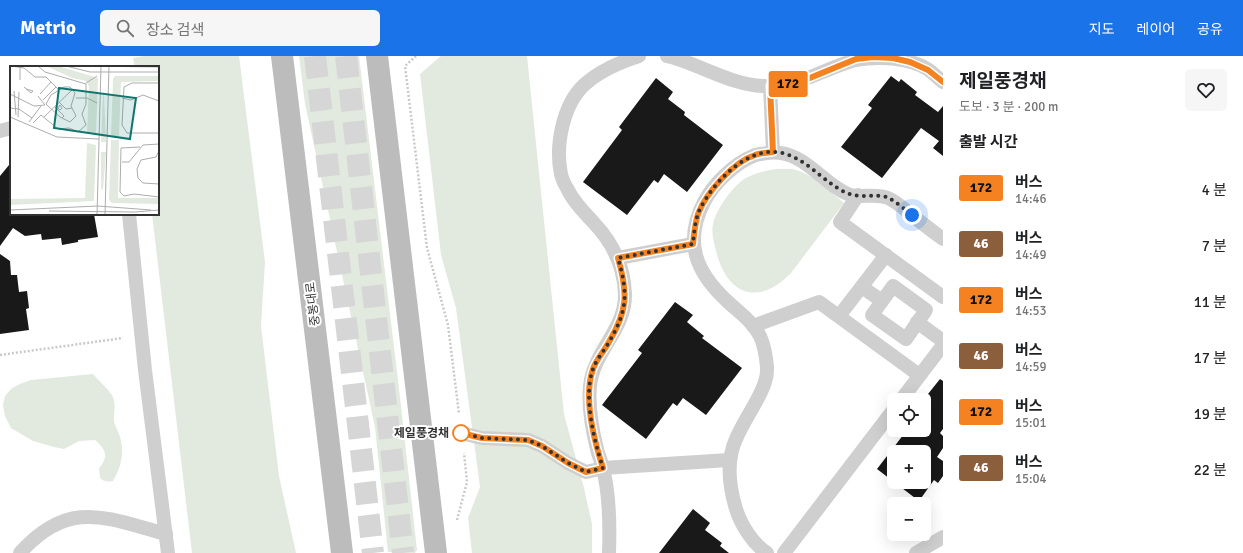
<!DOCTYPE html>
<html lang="ko">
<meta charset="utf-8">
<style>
:root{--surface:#fff;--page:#f6f6f6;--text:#202124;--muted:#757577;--accent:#1a73e8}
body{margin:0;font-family:Signika,"Noto Sans KR",sans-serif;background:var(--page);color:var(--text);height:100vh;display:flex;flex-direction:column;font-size:15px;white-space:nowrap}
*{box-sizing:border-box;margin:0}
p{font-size:13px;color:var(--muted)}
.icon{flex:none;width:22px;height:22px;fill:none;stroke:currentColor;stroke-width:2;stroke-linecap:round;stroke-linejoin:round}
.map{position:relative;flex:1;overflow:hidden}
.side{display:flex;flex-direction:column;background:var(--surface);width:300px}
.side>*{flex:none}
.badge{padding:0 8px;border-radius:3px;font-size:14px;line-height:26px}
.controls{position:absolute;left:887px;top:337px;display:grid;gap:8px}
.controls a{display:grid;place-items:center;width:44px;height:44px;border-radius:6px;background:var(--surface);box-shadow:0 4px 16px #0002;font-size:20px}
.you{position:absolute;width:20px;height:20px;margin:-10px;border:3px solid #fff;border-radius:50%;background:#1a73e8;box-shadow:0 0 0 6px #1a73e833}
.map>.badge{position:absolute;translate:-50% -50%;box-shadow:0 0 0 2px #fff}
h2{padding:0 16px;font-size:15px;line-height:36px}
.round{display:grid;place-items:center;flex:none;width:42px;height:42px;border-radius:6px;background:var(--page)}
.head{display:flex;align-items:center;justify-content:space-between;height:68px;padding:0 16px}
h1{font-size:19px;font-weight:700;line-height:30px}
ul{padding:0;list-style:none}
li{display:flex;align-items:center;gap:12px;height:56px;padding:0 16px}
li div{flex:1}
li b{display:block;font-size:15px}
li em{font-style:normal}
li .badge{min-width:44px;font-weight:700;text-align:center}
header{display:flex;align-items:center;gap:24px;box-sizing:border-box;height:56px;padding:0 20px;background:var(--accent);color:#fff}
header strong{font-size:19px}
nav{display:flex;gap:22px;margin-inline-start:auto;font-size:14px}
.search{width:280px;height:36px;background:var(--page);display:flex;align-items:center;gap:10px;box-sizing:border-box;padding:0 14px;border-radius:6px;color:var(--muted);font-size:15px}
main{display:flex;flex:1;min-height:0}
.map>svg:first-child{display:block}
</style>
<header>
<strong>Metrio</strong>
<div class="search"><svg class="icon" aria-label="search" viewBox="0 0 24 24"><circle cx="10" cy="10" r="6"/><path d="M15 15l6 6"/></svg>장소 검색</div>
<nav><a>지도</a><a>레이어</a><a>공유</a></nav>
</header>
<main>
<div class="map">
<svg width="943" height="497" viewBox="0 0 943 497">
<rect width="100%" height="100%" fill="#fff"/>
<g fill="#e2eadf">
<polygon points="144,0 239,0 265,206 261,270 279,420 296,497 192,497 152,158 158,158 158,11 135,11 133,2"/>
<polygon points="299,0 359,0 400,341 417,494 415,497 388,496 375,371 305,48"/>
<polygon points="441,0 527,0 564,358 584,432 592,468 592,497 472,497 468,462 480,431 456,252 441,199 420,18"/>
<path d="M776,113C781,113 787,113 792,113C812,117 829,134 844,147L791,217C758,251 727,239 716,195C714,187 711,176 713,168C716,154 732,131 744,123C754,117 765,115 776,113Z"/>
<path d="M93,318C99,325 107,332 112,339C116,347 114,355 114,363C114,369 117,372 119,378C125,394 122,410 113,425C108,426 104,426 100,422L99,412C109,401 106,393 95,384L79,385L64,393L54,391L33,385L11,372L5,360L3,349L5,340L12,332L20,328L31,324Z"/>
</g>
<g fill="#191919">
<polygon points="891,20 899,26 901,23 917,36 915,39 938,56 943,50 943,100 933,92 939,85 921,72 882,122 841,91 872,52 868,49"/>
<polygon points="656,22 673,36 668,43 685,56 684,59 723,89 687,136 664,118 658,127 654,124 627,159 583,126 622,74 619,71"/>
<polygon points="9,109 11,111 11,158 94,158 98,181 78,184 78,186 62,189 61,182 42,184 41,178 25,180 13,172 0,190 0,120"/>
<polygon points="0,198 10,205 11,219 17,219 19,236 27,235 29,252 26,253 29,274 0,278"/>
<polygon points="675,246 693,259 687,266 704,280 702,282 742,312 706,359 683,342 677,350 673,347 646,383 602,349 642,297 638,294"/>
<polygon points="940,323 943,325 943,373 940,377 943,380 943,392 937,401 943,405 943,420 938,427 934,424 919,445 894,426 924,426 924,396 894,396 894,426 877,413 907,374 924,374 924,343"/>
<polygon points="693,453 710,467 705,474 722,487 720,490 729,497 659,497"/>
</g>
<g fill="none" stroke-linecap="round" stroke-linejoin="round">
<g stroke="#d6d6d6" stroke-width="22" stroke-dasharray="22 11" stroke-linecap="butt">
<polyline points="315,0 373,497"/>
<polyline points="346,0 403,497"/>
</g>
<g stroke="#c9c9c9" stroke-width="2.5" stroke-dasharray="2 2" stroke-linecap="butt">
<polyline points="416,0 405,10 427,192 448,269 459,358"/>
<polyline points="0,299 123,282"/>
<polyline points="457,464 467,426 464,397"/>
</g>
<g stroke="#cfcfcf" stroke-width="14">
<path d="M667,0C678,2 689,7 699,11C719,19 740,29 763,30C798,32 823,13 855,4C878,0 909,1 929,14C934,18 938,22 943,26"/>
<polyline points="770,30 773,96"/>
<polyline points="0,75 11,72"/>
<polyline points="858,139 840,166 943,241"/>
<polyline points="129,158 145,314 168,497"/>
<polyline points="618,202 693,188"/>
<polygon points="893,230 926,254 906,283 872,259"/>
<polyline points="862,231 882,245"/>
<polyline points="839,260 886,199"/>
<polyline points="917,266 943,285"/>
<polyline points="753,270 819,246 919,319"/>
<polyline points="901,344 943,289"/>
<polyline points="461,377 482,382 528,384 542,390 568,407 586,416 603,412 729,404"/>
<path d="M20,497C69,442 106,462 166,478"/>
<path d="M609,497C610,469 610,440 603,413C602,406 598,399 597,393C592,373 588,350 590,330C593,296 626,273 625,238C624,210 613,187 594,167C585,157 574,147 568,134C565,129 562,123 561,118C555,89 563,48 585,28C601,14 620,6 639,0"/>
<path d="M767,497C753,488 741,469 736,453C729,430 726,405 736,383C742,369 750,357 757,344C762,334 768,323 767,311C766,300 764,285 757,275C749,262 736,254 726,244C695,215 684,185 704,146C714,127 734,108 753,100C757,98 762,98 767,97C804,92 821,128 850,139C862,142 877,137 888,142C895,145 902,151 908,156C919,165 931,174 943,183"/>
<polyline points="784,497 894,353"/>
<polyline points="916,497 943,481"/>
</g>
<g stroke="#bcbcbc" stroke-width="22">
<polyline points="282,0 342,497"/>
<polyline points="377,0 436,497"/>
</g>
</g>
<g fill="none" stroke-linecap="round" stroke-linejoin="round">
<g stroke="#fff" stroke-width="9">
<path id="line" d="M461,377L482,382L528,384L542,390L568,407L586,416L603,412C594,384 583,341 593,313C596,304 604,295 609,286C628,254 628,237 618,202L693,188C694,177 695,168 698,158C706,137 733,106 755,99C760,97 767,97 773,96L770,30L800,26L856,3L873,1L893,2L910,6L928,14L943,26"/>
</g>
<use href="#line" stroke="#f58220" stroke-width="6"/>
<path stroke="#323232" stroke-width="4" stroke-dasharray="0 7.2" d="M461,377L482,382L528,384L542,390L568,407L586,416L603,412C594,384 583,341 593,313C596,304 604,295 609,286C628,254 628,237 618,202L693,188C694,177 695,165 699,155C713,126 750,86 786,98C811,106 828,131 850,138C862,142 876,138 887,141C894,144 905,154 912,159"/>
</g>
<circle fill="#fff" stroke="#f58220" stroke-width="2" cx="461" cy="377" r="8"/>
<g text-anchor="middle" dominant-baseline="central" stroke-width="4" stroke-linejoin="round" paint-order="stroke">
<g font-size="12" fill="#323232" stroke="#fff">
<text transform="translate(313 248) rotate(-97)">중봉대로</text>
</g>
<g font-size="12" font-weight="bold" fill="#323232" stroke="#fff" text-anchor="end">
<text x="449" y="377">제일풍경채</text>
</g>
</g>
<g transform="translate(10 10)">
<rect width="149" height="149" fill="#fff"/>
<path d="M36,0H48L88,12L86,67L77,68L79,20L76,15L62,12ZM105,10H149V15L111,16L109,71H101L103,13ZM93,27L94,28L96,76H91ZM101,74H109L108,132H149V138L102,137L99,134ZM77,77L86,79L84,135L0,139V133L75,132ZM91,86H96L93,124L91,122Z" fill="#e2eadf"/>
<path fill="none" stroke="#adadad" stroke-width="1" d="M1,0L14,2L25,11H36L48,23M10,0V14M56,0L80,6H149M72,0L149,1M76,17L87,10M149,17H122L114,21L112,59L117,67H149M14,21L21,27L23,25L16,23M54,21H60L65,27L61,40L66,50L60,56L50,51L36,38L41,29ZM4,25L6,49M0,28L24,40L35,39L28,30M30,28L41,16M66,32H77L87,37M112,32L121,34L133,29L149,35M33,34L46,21M49,36L56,43L62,42M50,39L52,42L50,44L48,42ZM45,41L54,50L52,52M0,42L9,43L22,52M0,51L47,71L89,73M8,51L9,26M34,51L63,23M19,56L31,40M23,57L31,49L48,63L59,62L68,66L76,59L72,48L76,38V18L35,6L28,0M130,81L111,82L110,126L114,130L124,128L149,131M149,85L146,91L131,94L127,103L128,112L133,117L149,118M112,96H119L133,79L149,78M0,144L88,140L141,144M39,145L125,146L149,144M87,149L91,0M95,149L99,0"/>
<path fill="#0f766e" fill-opacity="0.15" stroke="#0f766e" stroke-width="2" d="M49,22L126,32L120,73L44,62Z"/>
<rect width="149" height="149" fill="none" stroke="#323232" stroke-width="2"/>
</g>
</svg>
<div class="controls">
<a><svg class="icon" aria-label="locate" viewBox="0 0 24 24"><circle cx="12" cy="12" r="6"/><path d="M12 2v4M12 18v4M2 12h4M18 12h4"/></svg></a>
<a>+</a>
<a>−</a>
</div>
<div class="you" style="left:912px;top:159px"></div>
<b class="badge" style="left:788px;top:28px;background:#f58220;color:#111">172</b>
</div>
<section class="side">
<div class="head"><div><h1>제일풍경채</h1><p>도보 · 3 분 · 200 m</p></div><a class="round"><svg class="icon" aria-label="heart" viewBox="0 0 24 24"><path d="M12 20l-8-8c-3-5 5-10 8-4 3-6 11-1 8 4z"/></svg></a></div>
<h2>출발 시간</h2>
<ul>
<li><span class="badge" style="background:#f58220;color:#111">172</span><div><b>버스</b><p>14:46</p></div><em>4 분</em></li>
<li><span class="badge" style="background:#8b5e3c;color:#fff">46</span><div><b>버스</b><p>14:49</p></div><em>7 분</em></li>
<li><span class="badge" style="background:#f58220;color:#111">172</span><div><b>버스</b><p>14:53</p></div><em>11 분</em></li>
<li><span class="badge" style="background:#8b5e3c;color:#fff">46</span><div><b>버스</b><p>14:59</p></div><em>17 분</em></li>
<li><span class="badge" style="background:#f58220;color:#111">172</span><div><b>버스</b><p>15:01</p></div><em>19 분</em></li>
<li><span class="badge" style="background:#8b5e3c;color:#fff">46</span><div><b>버스</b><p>15:04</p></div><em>22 분</em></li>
</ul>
</section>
</main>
